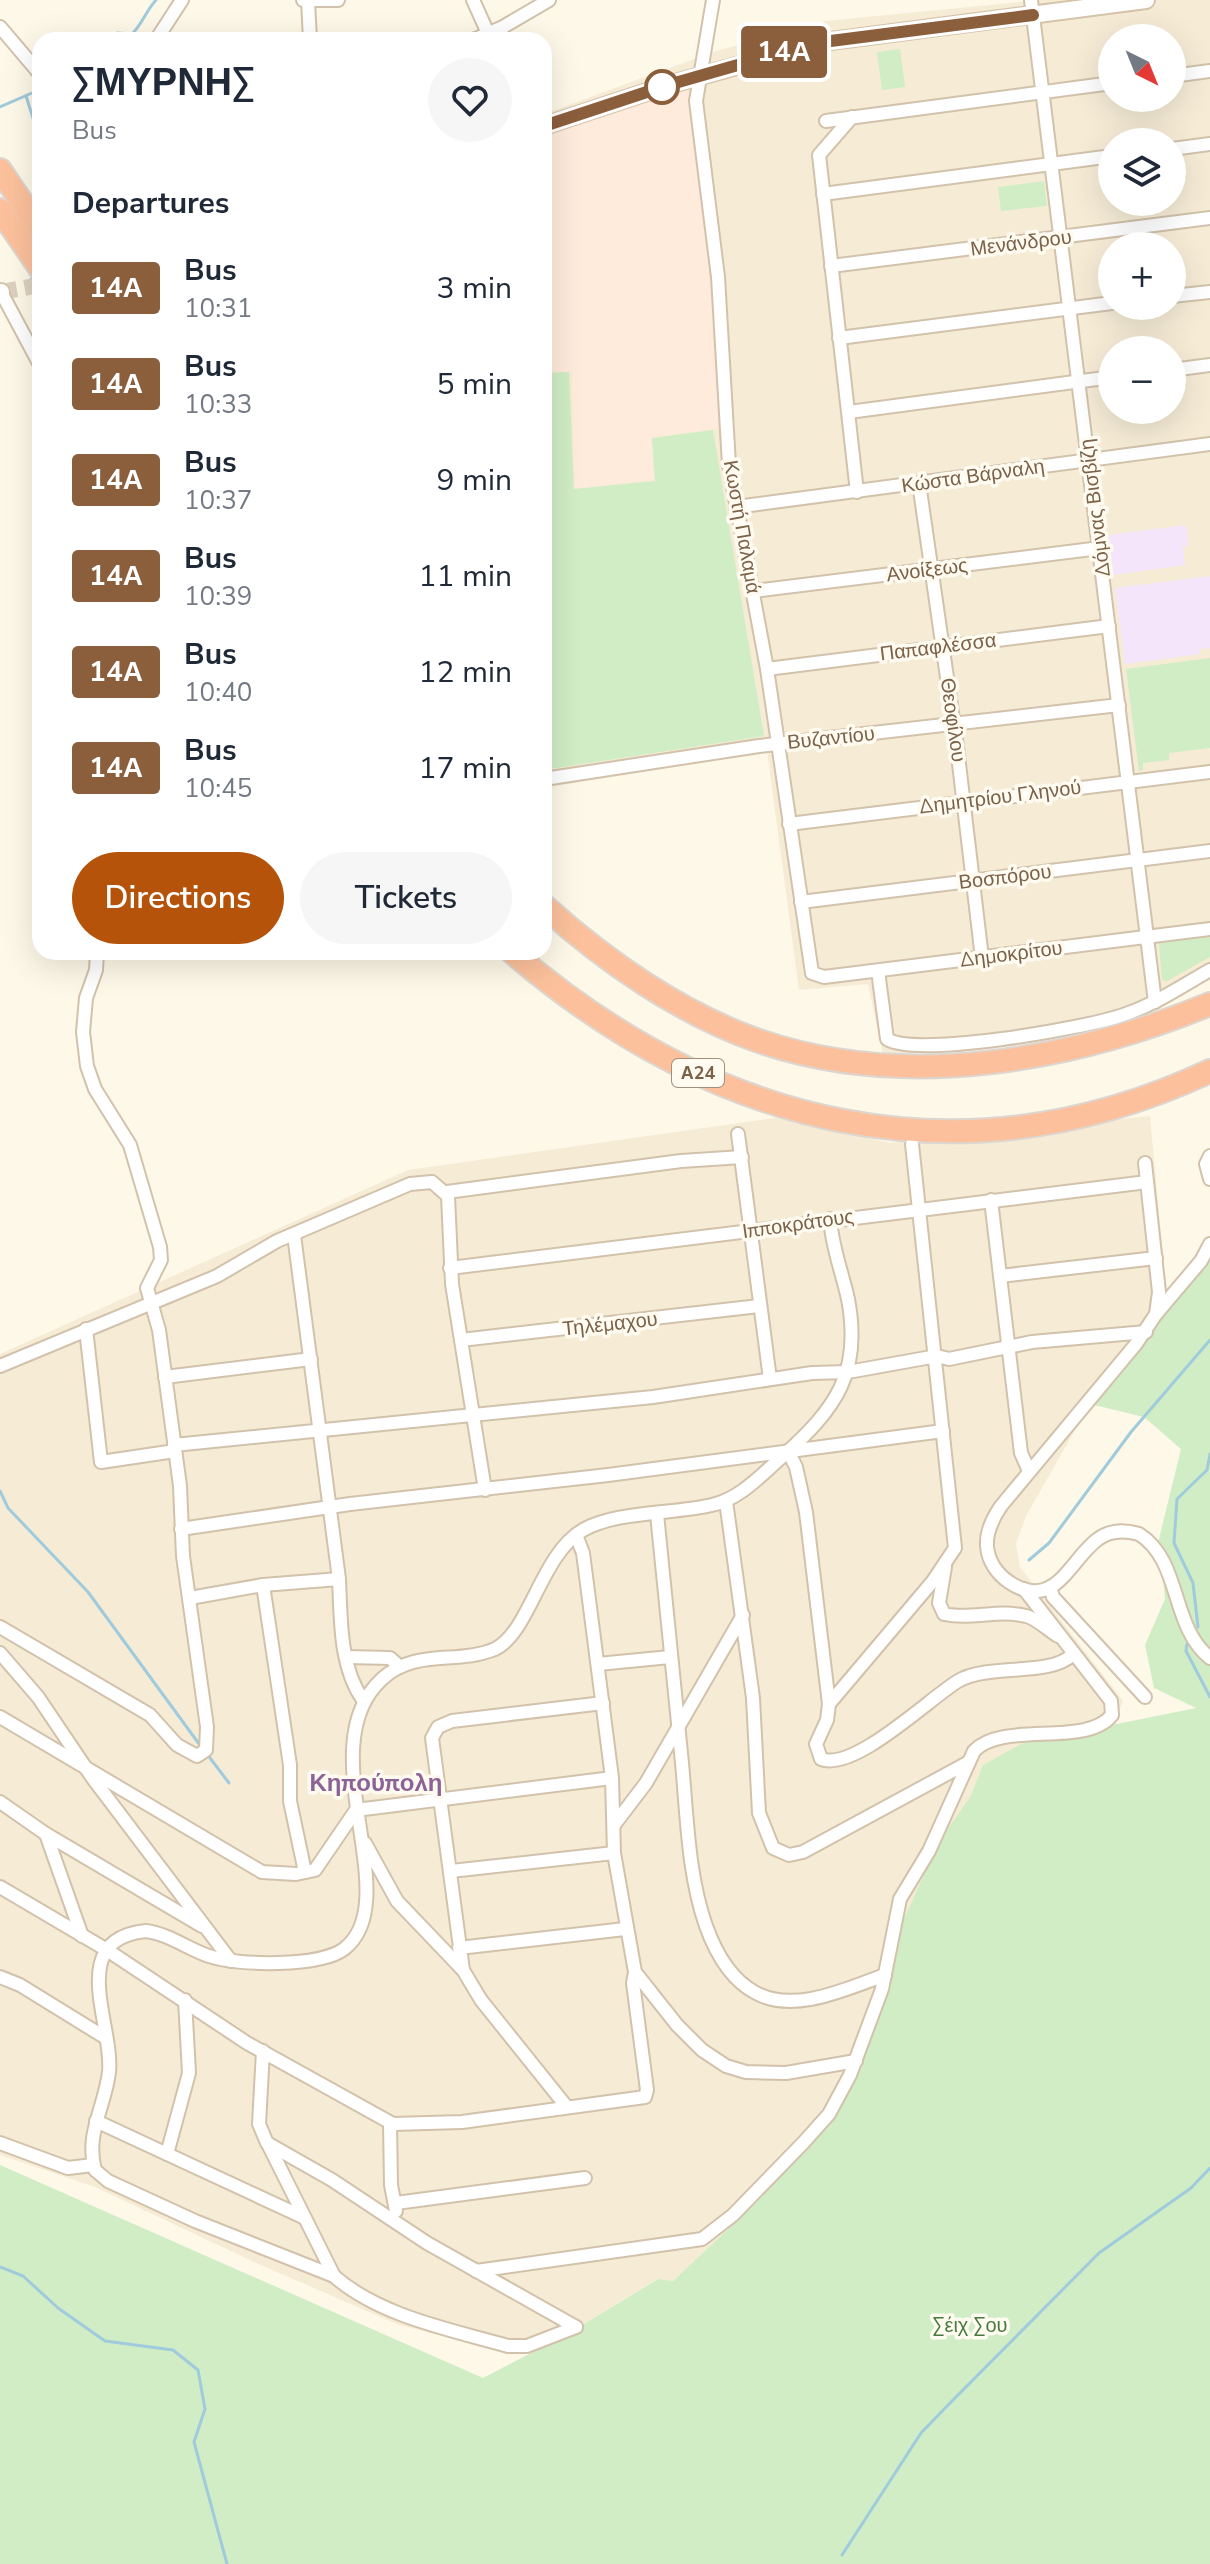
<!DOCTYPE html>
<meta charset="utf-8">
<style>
:root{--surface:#fff;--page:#f6f6f7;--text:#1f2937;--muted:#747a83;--accent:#b45309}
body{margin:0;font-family:"Nunito Sans",sans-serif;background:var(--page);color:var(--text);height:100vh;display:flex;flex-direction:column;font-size:30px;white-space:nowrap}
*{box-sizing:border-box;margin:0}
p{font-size:26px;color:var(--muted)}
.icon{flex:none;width:44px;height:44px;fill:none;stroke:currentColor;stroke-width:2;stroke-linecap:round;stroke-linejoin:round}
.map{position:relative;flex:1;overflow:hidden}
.drawer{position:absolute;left:32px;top:32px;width:520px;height:928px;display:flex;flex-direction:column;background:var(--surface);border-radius:24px;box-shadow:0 8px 32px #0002}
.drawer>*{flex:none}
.badge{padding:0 16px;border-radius:6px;font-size:28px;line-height:52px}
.needle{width:52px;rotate:137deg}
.fabs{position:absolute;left:1098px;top:24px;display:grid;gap:16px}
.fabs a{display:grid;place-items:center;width:88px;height:88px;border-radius:50%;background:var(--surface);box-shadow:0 8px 32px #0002;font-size:40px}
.map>.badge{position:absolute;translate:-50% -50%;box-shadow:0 0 0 4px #fff}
h2{padding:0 40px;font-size:30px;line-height:72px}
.round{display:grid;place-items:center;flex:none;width:84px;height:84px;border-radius:42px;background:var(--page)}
.headline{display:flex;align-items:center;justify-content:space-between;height:136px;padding:0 40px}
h1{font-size:38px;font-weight:600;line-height:60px}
.button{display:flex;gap:16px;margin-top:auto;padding:16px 40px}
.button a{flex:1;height:92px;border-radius:48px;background:var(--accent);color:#fff;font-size:32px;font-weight:600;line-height:92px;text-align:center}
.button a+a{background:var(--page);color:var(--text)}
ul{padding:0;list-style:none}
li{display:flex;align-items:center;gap:24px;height:96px;padding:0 40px}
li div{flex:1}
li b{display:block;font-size:30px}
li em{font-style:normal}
li .badge{min-width:88px;font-weight:700;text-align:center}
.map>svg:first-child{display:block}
</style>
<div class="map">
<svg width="1210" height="2564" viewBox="0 0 1210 2564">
<rect width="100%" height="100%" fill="#fef8e8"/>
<g fill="#f6ecd6" fill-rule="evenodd">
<path d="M1041,0H1210V979L1136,1018L1065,1035L964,1051L883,1055L868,984L799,990L767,751L544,788V114L713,52L825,21ZM1112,38H1172V98H1112ZM1112,142H1172V202H1112ZM1112,246H1172V306H1112ZM1112,350H1172V410H1112Z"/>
<polygon points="1150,1116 1168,1309 1090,1404 1026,1516 1016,1544 1020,1567 1123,1701 1117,1715 983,1765 970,1797 939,1841 903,1921 888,1985 863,2058 829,2124 758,2201 673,2281 657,2279 566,2335 516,2354 399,2325 254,2262 95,2187 0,2155 0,1354 408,1170 781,1117 890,1143"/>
</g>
<polygon fill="#ffebdc" points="687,83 712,279 722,427 651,438 654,480 574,488 572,371 544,372 544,131 558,126 564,129"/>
<g fill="#f5e5fb">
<polygon points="1186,525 1189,546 1183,547 1185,565 1113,575 1109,535"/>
<polygon points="1210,576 1210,648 1200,649 1200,654 1125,664 1115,588"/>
</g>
<g fill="#d0edc5">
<polygon points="900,49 905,87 882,90 877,52"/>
<polygon points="1044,181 1047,206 1001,211 998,187"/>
<polygon points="569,372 574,489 655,481 652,438 713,430 764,736 544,770 544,373"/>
<polygon points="1210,658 1210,748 1169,753 1169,760 1143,763 1143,770 1139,771 1126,669"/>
<polygon points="1210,935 1210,957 1167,981 1162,980 1159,943"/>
<polygon points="1210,1257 1210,2564 0,2564 0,2165 483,2378 566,2335 658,2279 673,2281 758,2201 829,2124 863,2058 888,1985 903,1921 939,1841 970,1797 983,1765 1023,1743 1196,1708 1154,1688 1145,1645 1165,1599 1159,1539 1181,1449 1144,1417 1090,1404"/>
</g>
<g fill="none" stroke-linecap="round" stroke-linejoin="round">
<g stroke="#a0cbdc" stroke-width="3">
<path d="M114,40L117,33L132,34C142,24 146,11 156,0"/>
<polyline points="26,96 40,140"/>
<polyline points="0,107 32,93"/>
<polyline points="31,279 32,278"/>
<polyline points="0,1491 8,1508 88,1592 202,1748"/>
<polyline points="1029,1560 1049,1543 1131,1432 1210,1340"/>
<polyline points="1198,1627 1193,1583 1174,1543 1177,1499 1207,1470 1210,1454"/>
<polyline points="1187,1644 1186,1651 1210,1697"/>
<polyline points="207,1754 229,1783"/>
<polyline points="0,2267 23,2276 58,2308 105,2341 173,2350 198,2370 205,2409 194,2442 227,2564"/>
<polyline points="842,2555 921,2433 951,2402 1099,2253 1191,2188 1210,2168"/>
</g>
<polyline stroke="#ddd2c0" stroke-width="16" stroke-dasharray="16 8" stroke-linecap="butt" points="1,292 40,285"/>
<g stroke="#d2c2ac" stroke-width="16">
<g id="street">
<polyline points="303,0 338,0"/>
<polyline points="473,0 491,40"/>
<polyline points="713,0 696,101 718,277 729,465 767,669 812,973 824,977 1210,929"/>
<polyline points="1031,0 1155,1002"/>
<polyline points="308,1 310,40"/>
<polyline points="0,27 40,74"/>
<polyline points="156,40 182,0"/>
<polyline points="473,40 503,27 549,0"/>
<polyline points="1172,76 1210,71"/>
<polyline points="852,117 819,155 857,492"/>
<polyline points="826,121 1112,83"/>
<polyline points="1172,149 1210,144"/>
<polyline points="823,194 1112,156"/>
<polyline points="831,266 1210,218"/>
<polyline points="1,292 40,365"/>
<polyline points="1172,296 1210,292"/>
<polyline points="839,338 1112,303"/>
<polyline points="1172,370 1210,365"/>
<polyline points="849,412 1112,377"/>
<polyline points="919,483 957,747 982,958"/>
<polyline points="736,507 1210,444"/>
<polyline points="754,591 1100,548"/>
<polyline points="767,669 1109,626"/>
<polyline points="544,779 759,746 1119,705"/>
<polyline points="789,824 1210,772"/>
<polyline points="801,902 1210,851"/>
<path d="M878,971L887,1039C917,1058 1086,1028 1123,1015C1154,1005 1182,986 1210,970"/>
<polyline points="738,1134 770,1379"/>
<polyline points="1210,1156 1206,1164 1210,1179"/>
<path d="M1145,1163L1159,1292L1156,1314L1136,1344L1001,1506C993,1518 986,1531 987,1546C988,1561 997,1574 1009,1582C1055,1613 1070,1559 1098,1539C1110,1530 1125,1530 1139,1534C1182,1561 1170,1626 1210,1658"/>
<polyline points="447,1192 681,1161 742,1157"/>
<polyline points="991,1200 1021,1453 1029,1471"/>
<path d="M294,1235L339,1579C341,1618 339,1666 363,1700"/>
<polyline points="450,1268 1147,1182"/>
<polyline points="1000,1276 1156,1258"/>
<polyline points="1156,1314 1201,1261 1210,1244"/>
<polyline points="86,1329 101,1462 175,1451"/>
<polyline points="461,1340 759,1306"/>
<polyline points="0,1366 217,1276 277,1241 410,1184 432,1182 448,1196 452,1284 485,1490"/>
<polyline points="165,1377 311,1359"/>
<polyline points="174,1445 653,1397 812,1373 848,1372 937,1356 949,1359 1032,1342 1146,1332"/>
<path d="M788,1451L796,1467L806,1512L829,1704L827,1720L816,1744L821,1759C854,1772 930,1698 958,1681C989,1663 1049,1677 1072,1655"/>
<polyline points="726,1501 753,1698 759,1813 773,1848 789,1855 803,1852 969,1762"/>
<path d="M657,1514C666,1597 674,1680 682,1763C687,1816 688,1875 706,1926C715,1951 731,1980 756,1993C795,2014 848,1988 885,1975"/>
<polyline points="181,1529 350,1504 608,1475 943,1431"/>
<polyline points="576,1535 583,1553 612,1778 614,1853 635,1972 677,2025 702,2050 726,2066 746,2072 786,2073 856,2061"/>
<path d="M945,1567L939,1603L944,1614C971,1620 998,1609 1026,1616C1036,1618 1048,1630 1058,1636"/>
<polyline points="263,1585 290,1765 290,1801 305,1872"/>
<polyline points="1050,1587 1053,1597 1145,1697"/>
<polyline points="190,1598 263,1585 339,1579"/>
<polyline points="0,1627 150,1715 177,1745 197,1756 206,1750 207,1727 183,1556 180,1486 159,1330 147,1288 161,1260 160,1247 130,1145 95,1089 87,1066 83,1032 86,998 96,970 97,952"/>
<polyline points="0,1653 38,1697 94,1780 231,1961"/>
<polyline points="347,1657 390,1658 399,1666"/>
<polyline points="598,1664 670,1657"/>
<polyline points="829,1704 933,1581 955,1548 912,1144"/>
<polyline points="0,1717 262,1872 296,1874 315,1870 356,1810 612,1778"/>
<polyline points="0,1802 46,1834 82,1936"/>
<polyline points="614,1825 646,1783 743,1615"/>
<polyline points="46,1834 202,1926"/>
<polyline points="365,1843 397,1901 463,1970"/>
<polyline points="451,1871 614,1853"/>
<polyline points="0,1887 107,1950 247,2043 393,2124 462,2122 645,2097 647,2090 633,1983 635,1972"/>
<polyline points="459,1948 625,1929"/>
<polyline points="0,1977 20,1985 106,2038"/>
<polyline points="263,2051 259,2124 267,2143 332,2180 427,2243 576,2327"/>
<polyline points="566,2106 481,2000 463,1970 432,1738 438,1727 452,1721 603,1703"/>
<polyline points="96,2121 305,2218"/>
<polyline points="390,2123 391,2185 396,2211"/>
<polyline points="0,2143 68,2168 93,2165"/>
<path d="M268,2144L334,2276C379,2316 452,2330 508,2346H527L576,2327"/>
<polyline points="167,2154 189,2073 185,2000"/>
<polyline points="396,2203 585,2178"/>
<path d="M476,2271L702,2239L733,2215L804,2142L829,2114L850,2075L882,1989L900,1899L929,1851L974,1751C1003,1720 1086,1748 1112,1715L1111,1701L1024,1589"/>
<path d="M334,2276L195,2221L108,2181L95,2170C85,2134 105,2107 109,2072C114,2025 65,1939 146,1931C169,1934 188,1949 209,1956C238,1966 320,1967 344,1949C408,1900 307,1747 382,1679C415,1648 457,1665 495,1649C530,1632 541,1554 583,1530C616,1511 674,1514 712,1505C740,1499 761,1475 783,1456C836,1408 862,1373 848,1299C842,1272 832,1247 830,1219"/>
</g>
</g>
<g stroke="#d5c3aa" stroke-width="20">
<g id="secondary">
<polyline points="544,126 668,85 823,42 1146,0"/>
<polyline points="0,292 1,292"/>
</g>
</g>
<g stroke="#ddd6d0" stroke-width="26">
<g id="highway">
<polyline points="0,170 40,229"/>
<polyline points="0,210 40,268"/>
<path d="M544,906C605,961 681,1014 759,1041C905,1091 1071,1061 1210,1004"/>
<path d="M512,952C716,1127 960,1188 1210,1071"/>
</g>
</g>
<use href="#street" stroke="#fff" stroke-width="12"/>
<use href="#secondary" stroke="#fff" stroke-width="16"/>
<use href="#highway" stroke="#fcc19c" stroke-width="22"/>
</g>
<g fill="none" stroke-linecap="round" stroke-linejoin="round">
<g stroke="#fff" stroke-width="18">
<polyline id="line" points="544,126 668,85 815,43 1033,15"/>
</g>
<use href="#line" stroke="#8b5e3c" stroke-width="12"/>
</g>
<circle fill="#fff" stroke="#8b5e3c" stroke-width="4" cx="662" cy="87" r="16"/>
<g text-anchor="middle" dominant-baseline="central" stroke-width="7" stroke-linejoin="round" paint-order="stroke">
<rect fill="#fffbf0" stroke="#a3907b" stroke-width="2" x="672" y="1059" width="52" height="28" rx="6"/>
<g font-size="18" font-weight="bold" fill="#7b6249">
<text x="698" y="1073">Α24</text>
</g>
<g font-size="20" fill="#7b6249" stroke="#fffbf0">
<text transform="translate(1021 243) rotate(-7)">Μενάνδρου</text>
<text transform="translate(973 476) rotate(-8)">Κώστα Βάρναλη</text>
<text transform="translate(1095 508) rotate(-97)">Δόμνας Βισβίζη</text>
<text transform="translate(742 527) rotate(80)">Κωστή Παλαμά</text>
<text transform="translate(927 570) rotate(-7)">Ανοίξεως</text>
<text transform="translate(938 647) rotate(-7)">Παπαφλέσσα</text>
<text transform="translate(953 720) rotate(82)">Θεοφίλου</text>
<text transform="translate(831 738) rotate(-6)">Βυζαντίου</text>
<text transform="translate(1000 797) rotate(-7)">Δημητρίου Γληνού</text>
<text transform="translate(1005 877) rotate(-7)">Βοσπόρου</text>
<text transform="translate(1011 954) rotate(-7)">Δημοκρίτου</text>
<text transform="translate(798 1224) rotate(-8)">Ιπποκράτους</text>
<text transform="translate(610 1324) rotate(-6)">Τηλέμαχου</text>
</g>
<g font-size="20" fill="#477b3d" stroke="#fffbf0">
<text x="970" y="2325">Σέιχ Σου</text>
</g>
<g font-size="24" font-weight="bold" fill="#8c6297" stroke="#fffbf0">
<text x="376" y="1783">Κηπούπολη</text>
</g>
</g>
</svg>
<div class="fabs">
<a><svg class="needle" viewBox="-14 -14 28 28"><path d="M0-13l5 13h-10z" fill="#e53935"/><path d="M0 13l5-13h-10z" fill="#747a83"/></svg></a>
<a><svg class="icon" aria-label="layers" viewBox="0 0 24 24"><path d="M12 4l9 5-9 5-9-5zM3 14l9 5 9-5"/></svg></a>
<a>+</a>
<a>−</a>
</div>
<b class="badge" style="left:784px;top:52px;background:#8b5e3c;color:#fff">14Α</b>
<section class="drawer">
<div class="headline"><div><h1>ΣΜΥΡΝΗΣ</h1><p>Bus</p></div><a class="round"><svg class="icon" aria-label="heart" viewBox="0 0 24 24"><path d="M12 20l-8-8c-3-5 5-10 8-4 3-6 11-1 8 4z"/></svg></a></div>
<h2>Departures</h2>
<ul>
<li><span class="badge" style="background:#8b5e3c;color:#fff">14Α</span><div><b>Bus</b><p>10:31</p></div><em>3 min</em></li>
<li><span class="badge" style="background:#8b5e3c;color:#fff">14Α</span><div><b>Bus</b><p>10:33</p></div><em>5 min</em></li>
<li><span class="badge" style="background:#8b5e3c;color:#fff">14Α</span><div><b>Bus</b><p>10:37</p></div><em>9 min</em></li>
<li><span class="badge" style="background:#8b5e3c;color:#fff">14Α</span><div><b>Bus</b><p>10:39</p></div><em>11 min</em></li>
<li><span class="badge" style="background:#8b5e3c;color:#fff">14Α</span><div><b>Bus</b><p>10:40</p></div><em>12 min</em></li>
<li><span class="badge" style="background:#8b5e3c;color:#fff">14Α</span><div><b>Bus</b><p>10:45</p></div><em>17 min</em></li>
</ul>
<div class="button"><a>Directions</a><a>Tickets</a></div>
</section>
</div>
